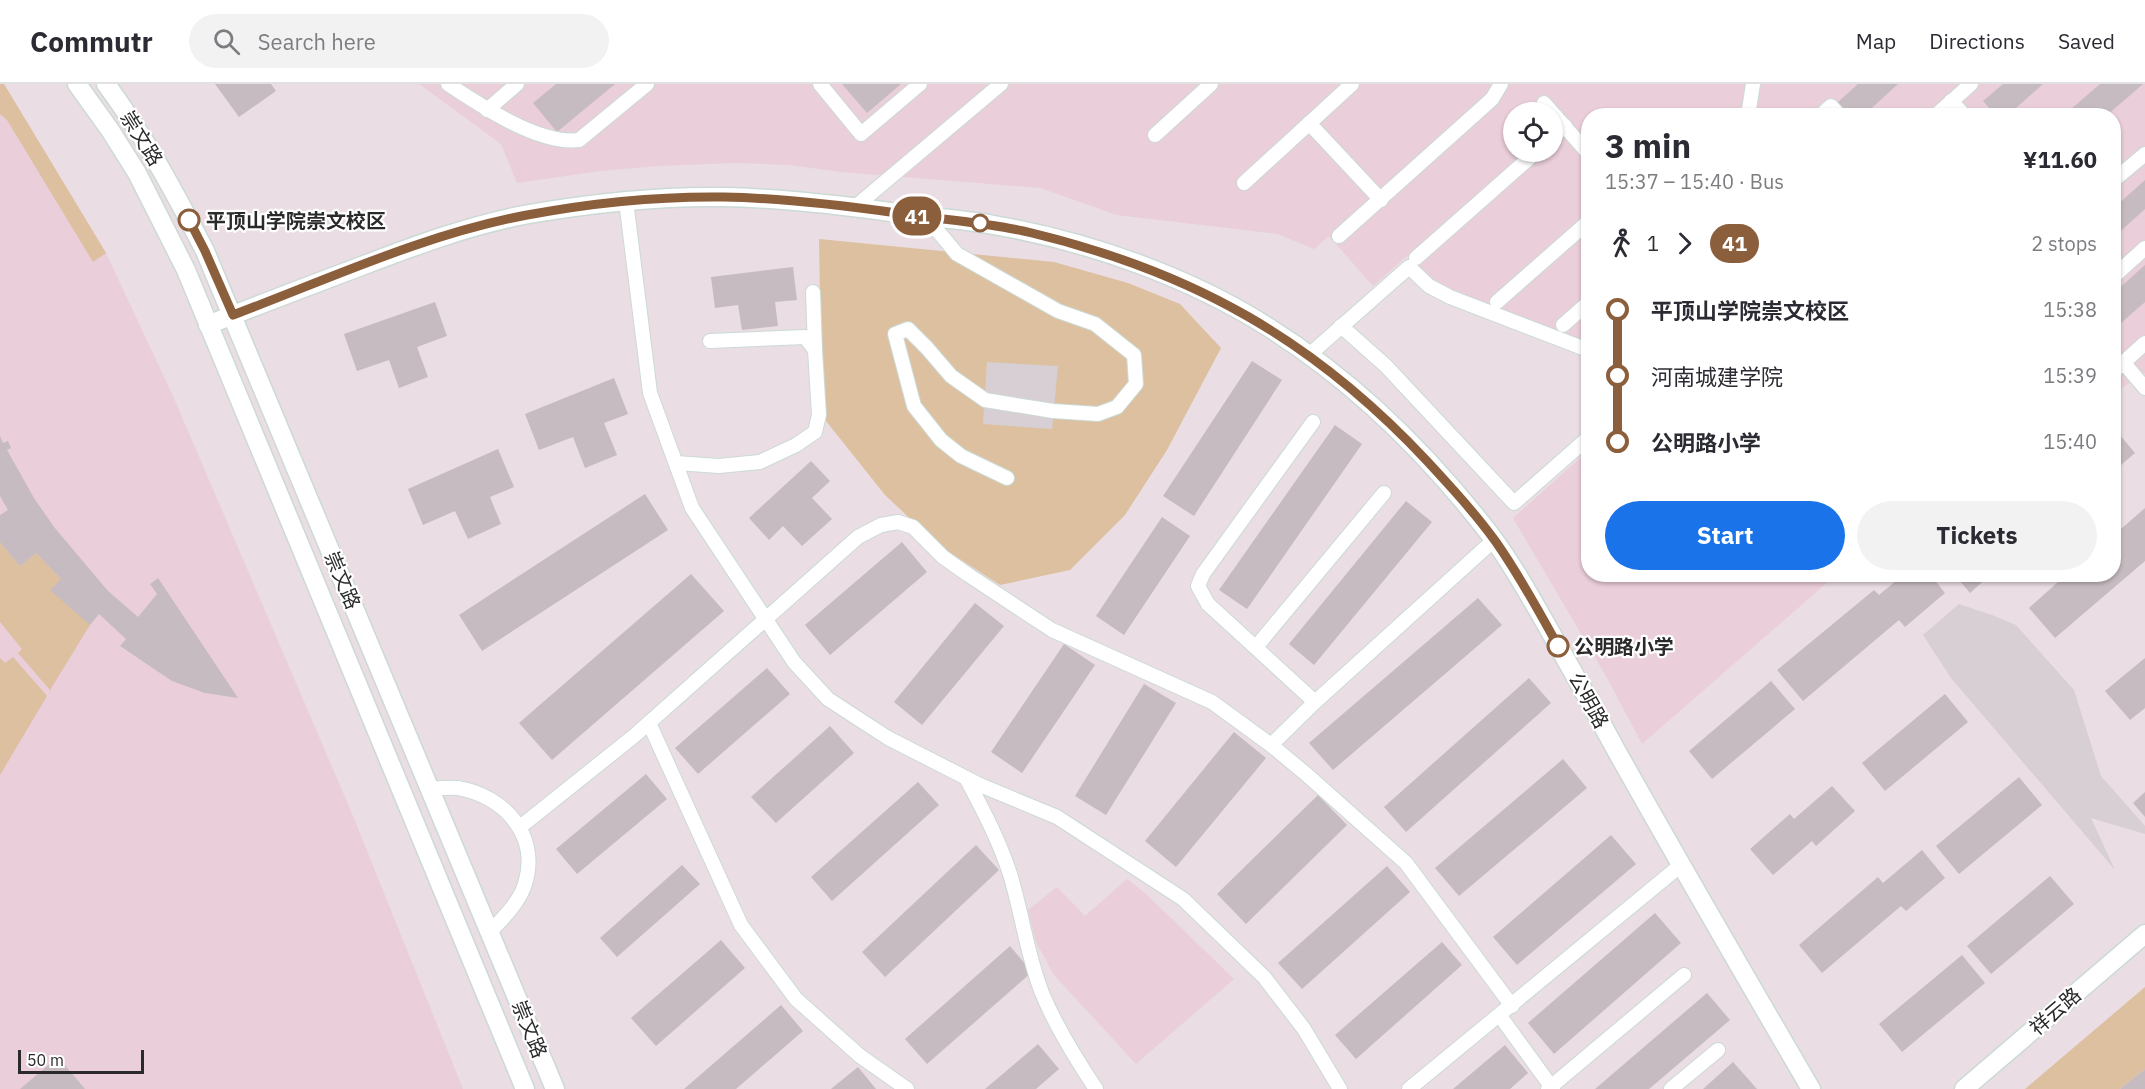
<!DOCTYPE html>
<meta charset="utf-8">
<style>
:root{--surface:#fff;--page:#f2f2f3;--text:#2b2b33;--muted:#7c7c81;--line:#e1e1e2;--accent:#1a73e8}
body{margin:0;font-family:"IBM Plex Sans","Noto Sans SC",sans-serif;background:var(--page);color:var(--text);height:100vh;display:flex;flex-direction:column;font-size:22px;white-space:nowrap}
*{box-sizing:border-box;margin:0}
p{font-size:20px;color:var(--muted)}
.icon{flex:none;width:33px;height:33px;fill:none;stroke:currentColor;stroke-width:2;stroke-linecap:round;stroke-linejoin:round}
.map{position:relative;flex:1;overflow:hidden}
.details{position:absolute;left:1581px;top:24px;width:540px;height:474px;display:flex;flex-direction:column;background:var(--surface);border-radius:24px;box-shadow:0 2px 4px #0004}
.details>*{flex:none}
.badge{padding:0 12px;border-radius:20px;font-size:21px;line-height:39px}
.controls{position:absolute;left:1503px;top:18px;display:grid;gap:12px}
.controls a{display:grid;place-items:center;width:60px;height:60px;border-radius:50%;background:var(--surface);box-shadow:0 2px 4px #0004;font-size:30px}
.scale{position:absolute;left:18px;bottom:15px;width:126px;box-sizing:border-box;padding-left:6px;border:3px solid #2a2a2a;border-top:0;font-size:16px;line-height:21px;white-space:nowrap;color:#2a2a2a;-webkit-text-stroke:4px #fff;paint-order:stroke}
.map>.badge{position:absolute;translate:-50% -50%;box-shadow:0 0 0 3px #fff}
.legs{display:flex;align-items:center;gap:9px;height:66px;padding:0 24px;font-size:20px}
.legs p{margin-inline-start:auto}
.head{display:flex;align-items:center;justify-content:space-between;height:102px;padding:0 24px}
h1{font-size:33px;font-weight:700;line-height:45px}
.button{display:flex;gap:12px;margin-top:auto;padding:12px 24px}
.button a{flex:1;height:69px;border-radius:36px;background:var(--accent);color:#fff;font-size:24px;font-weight:700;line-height:69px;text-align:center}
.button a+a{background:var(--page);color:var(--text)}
ul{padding:0 24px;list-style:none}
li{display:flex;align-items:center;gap:21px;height:66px;font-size:22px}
li i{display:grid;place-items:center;width:9px;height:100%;margin:0 8px;background:currentColor}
li i::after{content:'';width:15px;height:15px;margin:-8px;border:4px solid;border-radius:50%;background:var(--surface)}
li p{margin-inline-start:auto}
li:first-child i{background:linear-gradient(#0000 50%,currentColor 0)}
li:last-child i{background:linear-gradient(currentColor 50%,#0000 0)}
header{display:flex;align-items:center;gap:36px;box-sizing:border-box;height:84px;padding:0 30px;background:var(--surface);border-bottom:2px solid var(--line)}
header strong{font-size:28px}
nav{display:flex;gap:33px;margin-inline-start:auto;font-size:21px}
.search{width:420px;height:54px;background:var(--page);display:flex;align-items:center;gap:15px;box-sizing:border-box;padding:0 21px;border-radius:33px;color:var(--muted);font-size:22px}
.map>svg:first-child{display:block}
</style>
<header>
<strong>Commutr</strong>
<div class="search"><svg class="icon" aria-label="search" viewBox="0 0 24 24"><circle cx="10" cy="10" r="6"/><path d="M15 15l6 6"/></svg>Search here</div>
<nav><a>Map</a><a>Directions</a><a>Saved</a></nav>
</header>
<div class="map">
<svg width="2145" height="1005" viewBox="0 0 2145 1005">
<rect width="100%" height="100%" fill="#eadde4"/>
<g fill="#eaceda" fill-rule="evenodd">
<polygon points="0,0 4,0 106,169 173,312 351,727 463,1005 0,1005"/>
<path d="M419,0H2145V289L2114,309V32H1588V258L1453,211L1425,191L1407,172L1373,202L1329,152L1314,165L1278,150L1117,131L1040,104L841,88L789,81L735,79L659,82L600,87L517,99L501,60ZM1514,28H1552V68H1514Z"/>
<polygon points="1588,367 1588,490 1836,491 1642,660 1607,594 1513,434"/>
<polygon points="1127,795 1145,809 1234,895 1136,980 1054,891 1036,858 1028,826 1057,803 1085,832"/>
</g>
<g fill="#dcc09f">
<polygon points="0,0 4,0 106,169 93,178 7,36 0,30"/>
<polygon points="819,155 1054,178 1128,199 1180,220 1221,264 1167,366 1125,431 1070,486 1000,501 938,461 885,411 822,332"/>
<polygon points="0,458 20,482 36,469 61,495 90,541 50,606 18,569 22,565 0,538"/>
<polygon points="13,573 47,612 0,691 0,574 5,579"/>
<polygon points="2145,903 2145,985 2120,1005 2025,1005"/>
</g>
<g fill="#d7cfd3">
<polygon points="987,278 1058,282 1052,345 983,340"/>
<polygon points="1959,520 1992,531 2016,541 2074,606 2101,692 2145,742 2145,750 2091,734 2115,786 1951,594 1923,551"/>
</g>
<g fill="#c6bbc1">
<polygon points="215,0 271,0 276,7 239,33"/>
<polygon points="556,0 615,0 557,48 533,19"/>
<polygon points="842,0 901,0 867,29"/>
<polygon points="1858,0 1898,0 1863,32 1848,32 1837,19"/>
<polygon points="2003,0 2043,0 2007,32 1996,32 1983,17"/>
<polygon points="2100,0 2143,0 2106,32 2063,32"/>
<polygon points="2145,96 2145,125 2114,153 2114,124"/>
<polygon points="2145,181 2145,218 2114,245 2114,209"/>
<polygon points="793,183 797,216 775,218 778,242 742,246 738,221 715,224 711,193"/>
<polygon points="435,218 447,252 417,263 428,293 399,304 389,276 357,287 344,250"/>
<polygon points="1252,277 1282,296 1194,432 1163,412"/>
<polygon points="614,294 628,330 604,339 617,371 585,384 573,353 539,366 525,330"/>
<polygon points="1335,341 1362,360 1247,525 1219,506"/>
<polygon points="2114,344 2135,369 2114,387"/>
<polygon points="0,352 3,359 8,357 11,364 7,366 34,414 54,443 108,507 138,533 157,510 150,500 158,494 238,614 205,609 172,597 120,562 126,555 99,530 90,541 50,506 61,495 36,469 20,482 0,458 0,431 8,426 0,412"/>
<polygon points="498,365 514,403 490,413 501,440 468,455 455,427 423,441 408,405"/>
<polygon points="811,377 830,397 812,414 832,435 802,462 783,442 769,456 749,434"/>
<polygon points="645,410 668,446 482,567 459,531"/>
<polygon points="1406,417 1432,438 1314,581 1289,560"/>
<polygon points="2145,424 2145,477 2055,554 2029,524 2067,490 2114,490 2114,451"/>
<polygon points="1162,433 1190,452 1124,551 1096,532"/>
<polygon points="902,458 927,488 830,571 805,541"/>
<polygon points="691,490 724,527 552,676 519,639"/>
<polygon points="1904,490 1930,490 1945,509 1905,543 1899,536 1803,617 1777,586 1874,506 1879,511"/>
<polygon points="1954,490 1991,490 1970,509"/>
<polygon points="1478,514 1502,541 1333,686 1309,659"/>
<polygon points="975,519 1004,542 922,641 894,618"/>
<polygon points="1064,560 1095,581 1022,689 991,668"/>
<polygon points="2145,574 2145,624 2130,636 2105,607"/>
<polygon points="767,584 790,610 698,690 675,664"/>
<polygon points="1529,594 1551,619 1406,748 1384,723"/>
<polygon points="1771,597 1795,625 1712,695 1689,667"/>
<polygon points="1144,600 1176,619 1106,731 1075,712"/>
<polygon points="1945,610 1968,638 1885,707 1862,679"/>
<polygon points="830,642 854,669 776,739 751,713"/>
<polygon points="1234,648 1266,674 1176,783 1145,757"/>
<polygon points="1563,675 1587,704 1459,812 1435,784"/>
<polygon points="646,690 667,715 577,790 556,765"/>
<polygon points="2019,693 2042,721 1959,790 1936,762"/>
<polygon points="918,698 939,721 832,817 811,793"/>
<polygon points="1832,702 1855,727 1816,762 1812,757 1773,791 1750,765 1790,730 1794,735"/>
<polygon points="2145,708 2145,733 2133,719"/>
<polygon points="1318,711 1347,741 1246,840 1217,810"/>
<polygon points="1611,751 1636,780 1517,881 1493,853"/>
<polygon points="976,761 999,786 885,893 862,868"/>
<polygon points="1922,766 1945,794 1906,827 1901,822 1822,889 1799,861 1878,793 1883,799"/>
<polygon points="682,781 700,800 617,873 600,854"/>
<polygon points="1387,782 1410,808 1302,905 1278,879"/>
<polygon points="2050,792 2074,820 1991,890 1967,862"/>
<polygon points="1655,829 1681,859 1554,970 1528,939"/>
<polygon points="721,856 745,884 656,962 631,934"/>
<polygon points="1442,858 1462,881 1356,975 1335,951"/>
<polygon points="1010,862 1032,888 927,980 905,955"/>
<polygon points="1962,871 1985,899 1902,968 1879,940"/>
<polygon points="1707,909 1730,936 1649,1005 1595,1005"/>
<polygon points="781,921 803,947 736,1005 684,1005"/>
<polygon points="1038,960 1059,985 1036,1005 985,1005"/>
<polygon points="1505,961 1528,989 1510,1005 1453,1005"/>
<polygon points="58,973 85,1005 20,1005"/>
<polygon points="1733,978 1757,1005 1703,1005"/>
<polygon points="858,983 876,1005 831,1005"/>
<polygon points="2145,985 2145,1005 2120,1005"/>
</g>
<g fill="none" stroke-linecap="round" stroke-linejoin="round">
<g stroke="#cbdad6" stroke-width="16">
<g id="street">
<path d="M448,0C481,22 539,61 579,56L647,0"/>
<polyline points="820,0 861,50 920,0"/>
<polyline points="1951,17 1965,32"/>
<polyline points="1544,19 1588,69"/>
<polyline points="487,26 517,0"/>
<polyline points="1748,32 1753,0"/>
<polyline points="1820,32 1831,22 1840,32"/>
<polyline points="1935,32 1971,0"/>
<polyline points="1309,39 1381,116"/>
<polyline points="1155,51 1211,0"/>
<polyline points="1552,53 1565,42"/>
<polyline points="2114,96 2145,70"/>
<polyline points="1244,99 1352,0"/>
<polyline points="626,117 650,309 692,424 794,578 828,615 888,654 980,701 1057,733 1183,815 1264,893 1304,945 1340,1005"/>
<polyline points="855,123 1001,0"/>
<polyline points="926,133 957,170 1058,227 1095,240 1134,271 1136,300 1117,323 1098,330 1053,327 985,316 951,292 927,264 908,245 895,250 914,322 941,356 961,372 1007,394"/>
<polyline points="1339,152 1492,15 1501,0"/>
<polyline points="1416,174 1536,68"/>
<polyline points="2114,192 2145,164"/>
<polyline points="813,208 815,266"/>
<polyline points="1497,218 1588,138"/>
<polyline points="1563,241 1588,219"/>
<polyline points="1341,242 1386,282 1514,419 1588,354"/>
<polyline points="1309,271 1409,183 1429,202 1450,213 1588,266"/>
<polyline points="2123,278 2145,304"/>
<polyline points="2114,287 2145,259"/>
<polyline points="1313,338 1203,490 1198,502 1208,520 1315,618"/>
<polyline points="676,379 719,382 760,378 796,361 815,348 819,331 815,266 805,253 710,257"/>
<polyline points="1256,563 1384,409"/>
<polyline points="649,639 741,841 796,915 860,972 907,1005"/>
<polyline points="1271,661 1315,618 1494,456"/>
<path d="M966,694C982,724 999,756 1010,790C1022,829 1027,871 1042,909C1056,943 1076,975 1096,1005"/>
<path d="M430,705C439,704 449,703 458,704C505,712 540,752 525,800C519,819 503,834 490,848"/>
<polyline points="520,743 634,652 858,453 881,441 898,438 913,443 943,473 967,490 1052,546 1212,618 1271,661 1306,690 1406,779 1512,922"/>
<polyline points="1500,932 1553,1005"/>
<polyline points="1409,1005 1681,781"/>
<polyline points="1548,1005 1684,891"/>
<polyline points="1671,1005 1718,966"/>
</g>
</g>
<g stroke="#cbdad6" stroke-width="21">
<g id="secondary">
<polyline points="77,0 110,46 137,89 186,186 525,1005"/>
<path d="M106,0C145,53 175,109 205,167L555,1005"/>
<path d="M208,241C253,223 298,206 343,189C404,166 464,142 529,130C593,119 659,112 723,113C781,114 840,121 897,129C931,134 966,135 999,142C1090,158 1189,193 1268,243C1354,297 1430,372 1492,453C1514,483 1533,517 1551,549C1573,588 1595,627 1616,666C1680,780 1745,892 1811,1005"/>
<polyline points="1964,1005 2145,850"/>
</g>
</g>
<use href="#street" stroke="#fff" stroke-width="14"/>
<use href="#secondary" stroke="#fff" stroke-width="18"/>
</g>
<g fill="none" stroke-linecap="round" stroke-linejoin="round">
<g stroke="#fff" stroke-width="14">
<path id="line-1" d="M189,136L205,167L233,231C329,195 425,150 527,131C591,119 658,112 724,113C781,114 840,121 897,129C942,136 988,138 1032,149C1193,188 1314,256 1427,377C1451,403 1475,429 1496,458C1519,491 1539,527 1558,562"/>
</g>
<use href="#line-1" stroke="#8b5e3c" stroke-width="9"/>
</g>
<g fill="#fff" stroke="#8b5e3c" stroke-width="3">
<circle cx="189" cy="136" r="10"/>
<circle cx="980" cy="139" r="8"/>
<circle cx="1558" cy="562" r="10"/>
</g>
<g text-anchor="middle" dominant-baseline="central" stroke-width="4.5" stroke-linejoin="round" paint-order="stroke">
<g font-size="20" fill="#2a2a2a" stroke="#fff">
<text transform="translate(142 54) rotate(58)">崇文路</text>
<text transform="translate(343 496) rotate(67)">崇文路</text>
<text transform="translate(1589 616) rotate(61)">公明路</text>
<text transform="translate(2055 927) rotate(-41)">祥云路</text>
<text transform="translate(530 945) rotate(68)">崇文路</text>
</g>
<g font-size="20" font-weight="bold" fill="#2a2a2a" stroke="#fff" text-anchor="start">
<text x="206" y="136">平顶山学院崇文校区</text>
<text x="1574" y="562">公明路小学</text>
</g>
</g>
</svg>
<div class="controls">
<a><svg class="icon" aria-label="locate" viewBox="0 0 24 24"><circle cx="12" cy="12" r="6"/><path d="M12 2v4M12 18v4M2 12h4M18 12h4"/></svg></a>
</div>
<div class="scale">50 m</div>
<b class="badge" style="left:917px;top:132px;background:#8b5e3c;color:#fff">41</b>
<section class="details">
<div class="head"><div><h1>3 min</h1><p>15:37 – 15:40 · Bus</p></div><b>¥11.60</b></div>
<div class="legs"><svg class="icon" aria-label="walk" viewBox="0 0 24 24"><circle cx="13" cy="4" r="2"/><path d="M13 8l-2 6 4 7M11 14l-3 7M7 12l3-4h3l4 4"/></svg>1<svg class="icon" aria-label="forward" viewBox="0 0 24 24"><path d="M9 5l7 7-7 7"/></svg><b class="badge" style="background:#8b5e3c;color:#fff">41</b><p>2 stops</p></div>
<ul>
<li><i style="color:#8b5e3c"></i><b>平顶山学院崇文校区</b><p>15:38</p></li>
<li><i style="color:#8b5e3c"></i><span>河南城建学院</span><p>15:39</p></li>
<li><i style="color:#8b5e3c"></i><b>公明路小学</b><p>15:40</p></li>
</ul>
<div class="button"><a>Start</a><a>Tickets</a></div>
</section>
</div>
